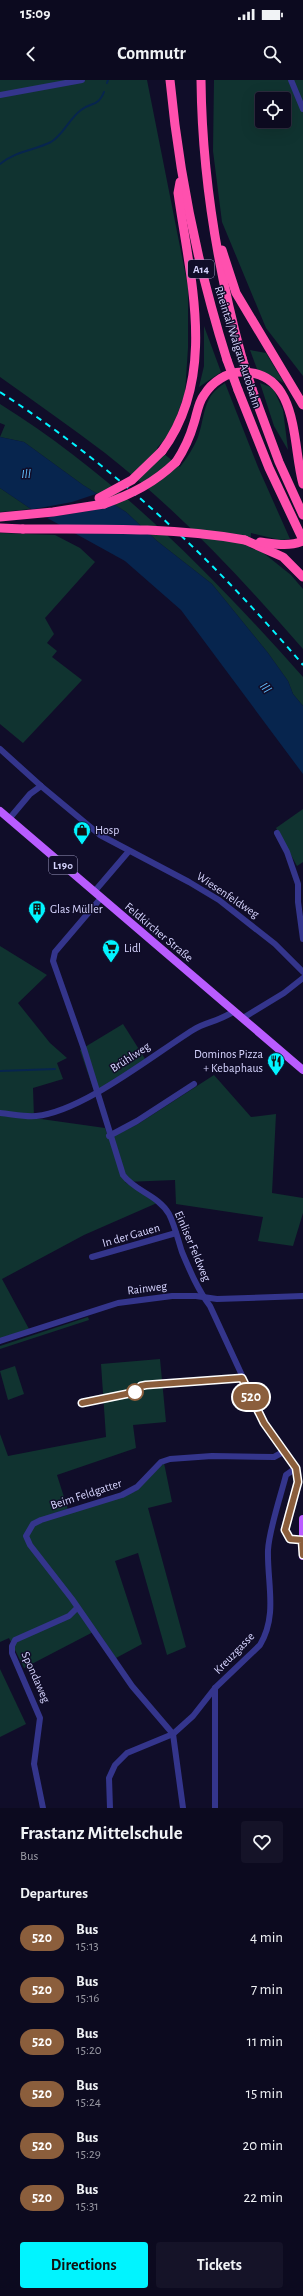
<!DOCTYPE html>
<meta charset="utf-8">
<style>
:root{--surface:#0c0a1f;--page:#151328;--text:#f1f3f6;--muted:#9a9aa4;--line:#2c2b3d;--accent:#01f4ff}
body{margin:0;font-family:"Alegreya Sans",sans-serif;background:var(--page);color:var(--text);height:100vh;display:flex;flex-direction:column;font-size:15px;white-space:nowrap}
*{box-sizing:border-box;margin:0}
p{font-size:13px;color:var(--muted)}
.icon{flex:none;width:22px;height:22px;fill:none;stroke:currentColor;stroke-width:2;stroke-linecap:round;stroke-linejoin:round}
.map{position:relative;height:1728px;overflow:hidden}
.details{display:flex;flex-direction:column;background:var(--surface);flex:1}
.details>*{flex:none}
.badge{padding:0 8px;border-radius:13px;font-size:14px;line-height:26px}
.tools{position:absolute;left:255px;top:12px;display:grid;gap:8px}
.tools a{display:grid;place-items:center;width:36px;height:36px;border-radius:4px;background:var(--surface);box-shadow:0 4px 16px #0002,0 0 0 1px var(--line);font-size:20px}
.map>.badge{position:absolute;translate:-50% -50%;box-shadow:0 0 0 2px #fff}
h2{padding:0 20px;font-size:15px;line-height:36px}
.round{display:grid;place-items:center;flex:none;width:42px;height:42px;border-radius:4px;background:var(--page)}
.headline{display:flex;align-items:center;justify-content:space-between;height:68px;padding:0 20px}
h1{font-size:19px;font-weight:600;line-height:30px}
.cta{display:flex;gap:8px;margin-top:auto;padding:8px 20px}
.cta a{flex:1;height:46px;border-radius:4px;background:var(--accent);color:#111;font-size:16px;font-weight:600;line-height:46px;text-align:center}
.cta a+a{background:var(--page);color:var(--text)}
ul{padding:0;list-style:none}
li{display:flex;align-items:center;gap:12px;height:52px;padding:0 20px}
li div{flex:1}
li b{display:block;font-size:15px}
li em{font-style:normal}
li .badge{min-width:44px;font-weight:700;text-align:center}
.status{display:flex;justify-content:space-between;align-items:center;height:28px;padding:0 20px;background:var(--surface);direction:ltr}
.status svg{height:11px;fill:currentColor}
header{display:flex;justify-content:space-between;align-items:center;height:52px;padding:0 20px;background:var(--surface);font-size:18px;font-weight:600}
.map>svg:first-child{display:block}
</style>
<div class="status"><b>15:09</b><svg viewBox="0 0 49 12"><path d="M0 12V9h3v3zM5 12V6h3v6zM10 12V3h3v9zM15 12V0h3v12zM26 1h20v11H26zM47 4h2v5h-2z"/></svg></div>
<header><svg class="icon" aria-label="back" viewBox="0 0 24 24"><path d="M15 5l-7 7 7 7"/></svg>Commutr<svg class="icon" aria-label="search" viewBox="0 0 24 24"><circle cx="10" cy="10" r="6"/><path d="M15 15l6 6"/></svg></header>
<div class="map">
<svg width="303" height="1728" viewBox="0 0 303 1728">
<rect width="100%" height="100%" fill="#100d29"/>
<g fill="#103330" fill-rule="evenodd">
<path d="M0,0H147L188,207V268L185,313L171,352L157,368L180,387C187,378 194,367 198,357C206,334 202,317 225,303L258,387L290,459L280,460L251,453L250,468L261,471L291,495L303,509V569C243,500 178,430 105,373C71,347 35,322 0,297Z"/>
<path d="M214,0H303V296L266,248L222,142L213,71ZM262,19H284V41H262Z"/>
<polygon points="204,246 221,292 199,307 204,286"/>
<polygon points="250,270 266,273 284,303 257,289"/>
<polygon points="260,303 273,308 283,330 288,370 274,346"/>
<path d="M0,324C117,397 212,495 303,597V626L293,614L288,601L268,573L212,504L157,461L126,432L83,405L24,362L0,357L5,345L0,343Z"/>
<polygon points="0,408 31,429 0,432"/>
<polygon points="0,453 55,455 80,468 95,482 45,538 54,554 47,563 57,571 52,577 82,600 23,663 0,644"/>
<polygon points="303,729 303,782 297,786 276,748"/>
<polygon points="0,866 47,895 18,923 50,963 67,978 57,983 63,999 33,1008 34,1038 105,1048 109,1058 138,1044 214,995 251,1037 276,1034 272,1113 303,1118 303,1133 293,1166 258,1161 263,1137 176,1124 175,1100 125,1102 157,1123 84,1155 2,1199 29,1249 0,1259"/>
<polygon points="123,944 147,982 96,1017 80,970"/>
<polygon points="88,1237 89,1240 0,1269 0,1266"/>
<polygon points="160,1279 166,1342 133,1345 136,1368 57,1395 69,1433 136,1411 164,1383 172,1422 148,1428 186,1567 167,1575 138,1473 115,1481 142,1564 116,1578 97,1550 24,1588 9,1558 0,1562 0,1354 8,1376 106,1357 101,1284"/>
<polygon points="15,1286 24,1314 8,1320 0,1291"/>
<polygon points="0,1589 26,1644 0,1657"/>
</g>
<polygon fill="#07254e" points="0,357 24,362 83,405 126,432 157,461 212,504 268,573 288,601 293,614 303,626 303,694 181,530 125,481 31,429 0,408"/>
<polygon fill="#100d29" points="99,413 100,429 44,438 29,430 72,422"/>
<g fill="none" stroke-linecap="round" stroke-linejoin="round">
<g stroke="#07254e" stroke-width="2">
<polyline points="107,3 108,0"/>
<path d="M0,84C18,70 33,71 51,62C63,55 69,39 81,30C91,22 98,27 104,12"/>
<polyline points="0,991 55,989"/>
</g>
<g stroke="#34358c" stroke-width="6">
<polyline points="291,0 303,29"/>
<polyline points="0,15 82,0"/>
<polyline points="0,669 41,706 100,755 189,802 219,820 275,864 303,892"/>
<polyline points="9,739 30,714 41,706"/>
<polyline points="277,753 287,772 298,804 298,822 303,859"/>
<polyline points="94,812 129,771"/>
<path d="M101,818L55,872L53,881L84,969L123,1095C136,1112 158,1115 169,1134C175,1146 178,1160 182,1172C190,1191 198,1210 210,1226L264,1343L296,1388L298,1402L285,1450L290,1459L302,1460"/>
<polyline points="243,938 284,913 303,898"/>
<path d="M0,1033C12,1034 24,1037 36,1036C82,1032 153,975 193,950C205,942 221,941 234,931"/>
<polyline points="109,1056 137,1041 194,1004"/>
<polyline points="92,1177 176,1153"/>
<polyline points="0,1261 118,1223 172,1216 196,1216 217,1219 303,1216"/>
<polyline points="43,1728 34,1684 40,1638 12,1573 12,1566 15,1560 69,1536 77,1528"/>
<path d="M110,1728L109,1698L115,1685L127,1673L173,1654L193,1636L215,1608L260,1565C278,1535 267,1503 268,1470C269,1450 281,1415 286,1395L296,1388"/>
<polyline points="183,1728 173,1654 132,1606 72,1519 30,1465 26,1456 33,1444 41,1440 122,1415 137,1407 161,1382 170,1379 212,1376 274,1377 285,1371"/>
<polyline points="215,1728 215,1608"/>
</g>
<g stroke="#b95cff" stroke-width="8">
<polyline points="0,731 303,990"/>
<polyline points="303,1439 303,1476"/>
</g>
<g stroke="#ff50ae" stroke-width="9">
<path d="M170,0C179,96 198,188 227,280"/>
<path d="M201,0C202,95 217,187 242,278"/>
<polyline points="222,170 236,213 303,325"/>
<polyline points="252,309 279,382 303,435"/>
<polyline points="238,310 269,388 303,460"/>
<path d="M162,371C218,296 190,199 178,113L180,102"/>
<path d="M176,382C184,370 190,357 194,343C197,334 198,323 204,315C212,302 227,292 242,292C300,292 292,366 303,404"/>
<polyline points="0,437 53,432 104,424"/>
<polyline points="0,448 23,449"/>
<polyline points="245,460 283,477 303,497"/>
<path d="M260,462C275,464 289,467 303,461"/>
</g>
<path stroke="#01f4ff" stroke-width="2" stroke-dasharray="6 5" stroke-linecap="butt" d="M0,312C115,387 214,480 303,585"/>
<g stroke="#ff50ae" stroke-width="9">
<polyline points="242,278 252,309"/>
<polyline points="227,280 238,310"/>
<polyline points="99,418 132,400 162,371"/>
<path d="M104,424C132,414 154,403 176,382"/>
<path d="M23,449C97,449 172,447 245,460"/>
</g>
</g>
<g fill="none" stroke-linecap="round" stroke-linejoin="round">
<g stroke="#fff" stroke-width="9">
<polyline id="line" points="82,1323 136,1312 141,1306 146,1305 242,1298 264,1343 296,1388 298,1402 285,1450 290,1459 302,1460 303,1475"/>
</g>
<use href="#line" stroke="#8b5e3c" stroke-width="6"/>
</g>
<defs>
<g id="shop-pin" transform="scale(0.9)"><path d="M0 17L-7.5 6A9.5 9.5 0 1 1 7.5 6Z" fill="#01f4ff" stroke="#100d29"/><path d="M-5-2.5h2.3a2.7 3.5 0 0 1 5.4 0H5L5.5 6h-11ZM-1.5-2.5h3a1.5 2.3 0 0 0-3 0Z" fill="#111"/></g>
<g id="building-pin" transform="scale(0.9)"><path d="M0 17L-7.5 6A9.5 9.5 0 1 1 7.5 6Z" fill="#01f4ff" stroke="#100d29"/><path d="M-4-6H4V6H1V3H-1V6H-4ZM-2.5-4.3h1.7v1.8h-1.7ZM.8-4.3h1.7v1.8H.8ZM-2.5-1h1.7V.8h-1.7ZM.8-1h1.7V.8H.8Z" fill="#111"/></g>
<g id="supermarket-pin" transform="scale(0.9)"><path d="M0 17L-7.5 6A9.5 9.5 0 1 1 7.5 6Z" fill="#01f4ff" stroke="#100d29"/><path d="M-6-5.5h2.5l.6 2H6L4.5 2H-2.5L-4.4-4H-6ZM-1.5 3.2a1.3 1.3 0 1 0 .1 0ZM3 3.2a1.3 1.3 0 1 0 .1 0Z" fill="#111"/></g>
<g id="restaurant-pin" transform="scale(0.9)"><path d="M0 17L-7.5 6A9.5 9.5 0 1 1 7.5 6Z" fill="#01f4ff" stroke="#100d29"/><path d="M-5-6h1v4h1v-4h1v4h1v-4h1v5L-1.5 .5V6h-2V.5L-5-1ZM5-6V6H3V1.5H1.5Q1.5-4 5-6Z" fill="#111"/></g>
</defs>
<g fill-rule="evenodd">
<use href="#shop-pin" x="82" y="750"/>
<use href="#building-pin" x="37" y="829"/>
<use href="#supermarket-pin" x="111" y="868"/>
<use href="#restaurant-pin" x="276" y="981"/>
</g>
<circle fill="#fff" stroke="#8b5e3c" stroke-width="2" cx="135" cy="1312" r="8"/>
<g text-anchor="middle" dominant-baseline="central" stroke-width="3" stroke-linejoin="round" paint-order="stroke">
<g fill="#100d29" stroke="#9b99bf" stroke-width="1">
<rect x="188" y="180" width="26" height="18" rx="3"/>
<rect x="49" y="776" width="28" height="18" rx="3"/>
</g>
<g font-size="11" font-weight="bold" fill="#d7d5ff">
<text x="201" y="189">A14</text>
<text x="63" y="785">L190</text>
</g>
<g font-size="12" fill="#d7d5ff" stroke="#100d29">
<text transform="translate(238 267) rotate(72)">Rheintal/Walgau Autobahn</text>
<text transform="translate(228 815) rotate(34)">Wiesenfeldweg</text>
<text transform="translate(159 852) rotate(40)">Feldkircher Straße</text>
<text transform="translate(130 977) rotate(-33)">Brühlweg</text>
<text transform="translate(131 1155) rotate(-16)">In der Gauen</text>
<text transform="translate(193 1166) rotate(67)">Einliser Feldweg</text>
<text transform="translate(147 1208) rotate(-7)">Rainweg</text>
<text transform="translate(86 1414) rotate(-18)">Beim Feldgatter</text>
<text transform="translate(234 1573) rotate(-46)">Kreuzgasse</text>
<text transform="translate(36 1597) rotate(66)">Spondaweg</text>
</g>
<g font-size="12" fill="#d7d5ff" stroke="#100d29" text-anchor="start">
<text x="95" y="750">Hosp</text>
<text x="50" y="829">Glas Müller</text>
<text x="124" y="868">Lidl</text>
<text x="263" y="974" text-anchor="end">Dominos Pizza<tspan x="263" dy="14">+ Kebaphaus</tspan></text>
</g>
<g font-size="13" font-style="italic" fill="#63c0ff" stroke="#100d29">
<text x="26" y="394">Ill</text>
<text transform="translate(265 608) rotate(53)">Ill</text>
</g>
</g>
</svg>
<div class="tools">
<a><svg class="icon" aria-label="locate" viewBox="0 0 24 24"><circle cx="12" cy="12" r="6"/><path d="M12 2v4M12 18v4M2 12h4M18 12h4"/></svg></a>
</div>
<b class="badge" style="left:251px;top:1317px;background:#8b5e3c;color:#fff">520</b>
</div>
<section class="details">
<div class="headline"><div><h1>Frastanz Mittelschule</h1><p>Bus</p></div><a class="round"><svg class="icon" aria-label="heart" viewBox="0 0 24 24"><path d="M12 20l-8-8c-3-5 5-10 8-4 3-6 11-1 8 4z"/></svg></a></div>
<h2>Departures</h2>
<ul>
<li><span class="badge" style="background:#8b5e3c;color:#fff">520</span><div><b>Bus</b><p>15:13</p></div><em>4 min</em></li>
<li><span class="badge" style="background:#8b5e3c;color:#fff">520</span><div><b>Bus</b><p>15:16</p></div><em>7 min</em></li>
<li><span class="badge" style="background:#8b5e3c;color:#fff">520</span><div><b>Bus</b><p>15:20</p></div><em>11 min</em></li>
<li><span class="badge" style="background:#8b5e3c;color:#fff">520</span><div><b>Bus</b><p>15:24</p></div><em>15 min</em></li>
<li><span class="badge" style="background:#8b5e3c;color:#fff">520</span><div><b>Bus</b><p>15:29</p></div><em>20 min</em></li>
<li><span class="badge" style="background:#8b5e3c;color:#fff">520</span><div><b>Bus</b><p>15:31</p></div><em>22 min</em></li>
</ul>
<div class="cta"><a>Directions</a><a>Tickets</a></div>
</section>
